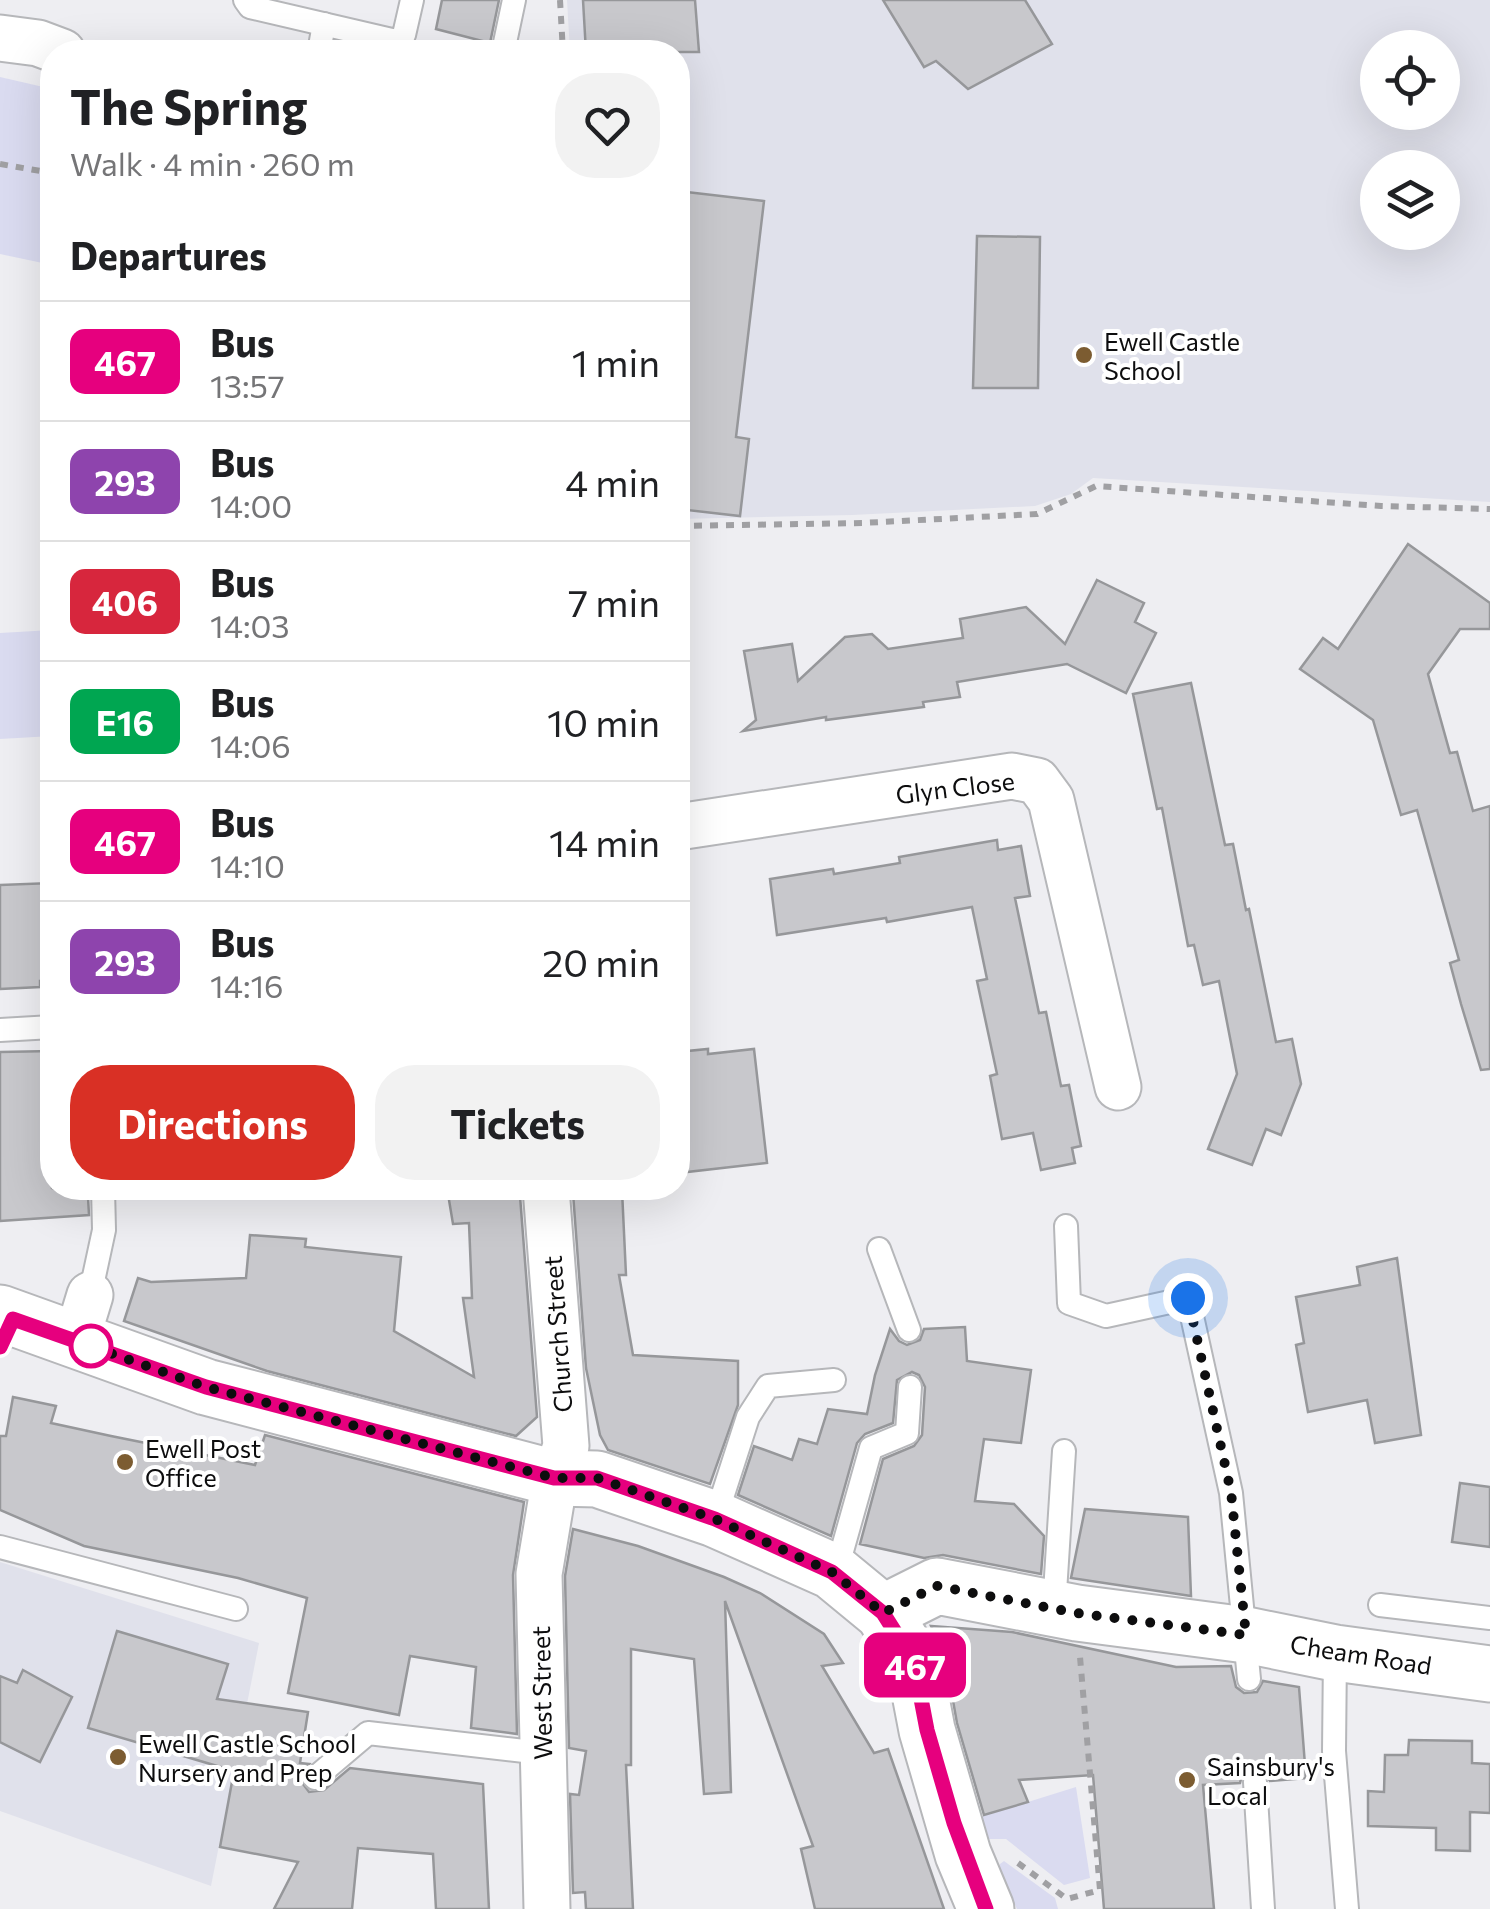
<!DOCTYPE html>
<meta charset="utf-8">
<style>
:root{--surface:#fff;--page:#f2f2f2;--text:#202124;--muted:#757577;--line:#e0e0e0;--accent:#d93025}
body{margin:0;font-family:Commissioner,sans-serif;background:var(--page);color:var(--text);height:100vh;display:flex;flex-direction:column;font-size:38px;white-space:nowrap}
*{box-sizing:border-box;margin:0}
p{font-size:32px;color:var(--muted)}
.icon{flex:none;width:55px;height:55px;fill:none;stroke:currentColor;stroke-width:2;stroke-linecap:round;stroke-linejoin:round}
.map{position:relative;flex:1;overflow:hidden}
.drawer{position:absolute;left:40px;top:40px;width:650px;height:1160px;display:flex;flex-direction:column;background:var(--surface);border-radius:40px;box-shadow:0 10px 40px #0002}
.drawer>*{flex:none}
.badge{padding:0 20px;border-radius:15px;font-size:35px;line-height:65px}
.controls{position:absolute;left:1360px;top:30px;display:grid;gap:20px}
.controls a{display:grid;place-items:center;width:100px;height:100px;border-radius:50%;background:var(--surface);box-shadow:0 10px 40px #0002;font-size:50px}
.you{position:absolute;width:50px;height:50px;margin:-25px;border:8px solid #fff;border-radius:50%;background:#1a73e8;box-shadow:0 0 0 15px #1a73e833}
.map>.badge{position:absolute;translate:-50% -50%;box-shadow:0 0 0 5px #fff}
h2{padding:0 30px;font-size:38px;line-height:90px}
.round{display:grid;place-items:center;flex:none;width:105px;height:105px;border-radius:40px;background:var(--page)}
.headline{display:flex;align-items:center;justify-content:space-between;height:170px;padding:0 30px}
h1{font-size:48px;font-weight:700;line-height:75px}
.button{display:flex;gap:20px;margin-top:auto;padding:20px 30px}
.button a{flex:1;height:115px;border-radius:40px;background:var(--accent);color:#fff;font-size:40px;font-weight:700;line-height:115px;text-align:center}
.button a+a{background:var(--page);color:var(--text)}
ul{padding:0;list-style:none}
li{display:flex;align-items:center;gap:30px;height:120px;padding:0 30px;border-top:2px solid var(--line)}
li div{flex:1}
li b{display:block;font-size:38px}
li em{font-style:normal}
li .badge{min-width:110px;font-weight:700;text-align:center}
.map>svg:first-child{display:block}
</style>
<div class="map">
<svg width="1490" height="1909" viewBox="0 0 1490 1909">
<rect width="100%" height="100%" fill="#eeeef2"/>
<g fill="#e0e1eb" fill-rule="evenodd">
<path d="M567,0H1490V502L1093,478L1071,494L1035,506L852,515L678,519V52H570ZM1378,48H1442V112H1378ZM1378,168H1442V232H1378Z"/>
<polygon points="0,1562 259,1643 211,1886 0,1811"/>
</g>
<g fill="#dadbf0">
<polygon points="0,77 52,89 52,265 0,254"/>
<polygon points="52,630 52,736 0,739 0,633"/>
<polygon points="1076,1787 1090,1878 1064,1885 1006,1839 988,1839 977,1818"/>
<polygon points="1004,1861 1055,1898 1058,1909 1017,1909 1000,1873 1000,1864"/>
</g>
<g fill="#c8c8cc" stroke="#96979a" stroke-width="2.5">
<polygon points="442,0 499,0 490,43 436,29"/>
<polygon points="583,0 695,0 699,52 586,52"/>
<polygon points="883,0 1025,0 1052,44 968,89 936,61 924,67"/>
<polygon points="678,191 764,201 736,437 749,439 740,516 678,509"/>
<polygon points="977,236 1040,237 1038,388 973,388"/>
<polygon points="1408,544 1490,603 1490,629 1460,629 1428,674 1450,753 1457,752 1473,811 1490,806 1490,1069 1481,1070 1461,1004 1450,963 1459,960 1417,810 1401,815 1373,720 1300,669 1323,638 1338,649"/>
<polygon points="1097,580 1144,603 1135,622 1156,633 1126,693 1067,664 957,682 960,697 923,702 924,707 826,720 826,717 743,731 756,720 744,651 792,644 798,681 845,637 872,634 888,649 963,638 960,619 1026,607 1065,644"/>
<polygon points="1191,683 1225,845 1233,844 1246,910 1249,909 1276,1042 1292,1039 1301,1084 1281,1135 1266,1129 1252,1165 1208,1149 1237,1074 1219,981 1203,985 1194,945 1188,946 1162,808 1157,809 1133,694"/>
<polygon points="997,840 998,850 1021,846 1030,896 1015,898 1039,1013 1046,1012 1061,1086 1069,1085 1081,1146 1072,1148 1075,1163 1041,1170 1033,1133 1002,1139 990,1076 997,1074 977,981 987,979 972,907 887,922 886,918 777,935 770,879 833,869 834,874 900,863 899,857"/>
<polygon points="52,883 52,980 40,981 40,987 0,989 0,885"/>
<polygon points="708,1049 708,1054 754,1049 767,1163 678,1173 678,1052"/>
<polygon points="52,1051 52,1188 88,1197 89,1215 0,1221 0,1052"/>
<polygon points="447,1188 509,1188 510,1196 520,1196 537,1417 516,1436 267,1371 124,1321 138,1278 151,1282 246,1278 250,1235 306,1239 305,1247 401,1257 394,1331 474,1377 463,1298 472,1298 469,1223 453,1224"/>
<polygon points="622,1190 626,1275 619,1275 633,1355 738,1361 738,1405 710,1484 608,1450 600,1435 586,1368 573,1193"/>
<polygon points="1397,1258 1421,1435 1375,1443 1367,1400 1308,1412 1296,1345 1304,1343 1296,1297 1360,1285 1357,1267"/>
<polygon points="965,1327 967,1361 1031,1370 1021,1443 984,1439 975,1501 1014,1504 1044,1536 1041,1574 943,1555 924,1558 860,1544 883,1459 914,1446 922,1435 925,1387 919,1375 912,1372 897,1380 893,1423 865,1434 857,1443 831,1536 738,1495 754,1446 792,1460 799,1439 817,1444 828,1409 867,1414 875,1375 890,1329 899,1341 907,1345 920,1340 924,1329"/>
<polygon points="13,1397 56,1406 51,1423 111,1436 255,1465 265,1435 524,1502 513,1575 517,1734 471,1728 476,1667 410,1656 399,1715 288,1693 307,1598 238,1578 84,1546 0,1510 0,1436 6,1436"/>
<polygon points="1460,1483 1490,1487 1490,1547 1452,1542"/>
<polygon points="1085,1509 1188,1517 1191,1596 1071,1578"/>
<polygon points="573,1529 638,1546 724,1577 760,1593 824,1634 843,1663 822,1666 874,1753 888,1749 944,1909 815,1909 801,1849 813,1846 725,1601 731,1792 704,1794 694,1659 631,1649 631,1765 626,1765 633,1909 586,1909 585,1892 573,1893 570,1794 579,1795 586,1751 569,1748 565,1576"/>
<polygon points="931,1626 1012,1632 1176,1667 1231,1666 1236,1687 1244,1693 1257,1692 1263,1681 1299,1687 1306,1778 1270,1781 1262,1769 1253,1767 1242,1775 1240,1783 1203,1785 1214,1909 1104,1909 1093,1775 1019,1780 1028,1802 984,1815 957,1723 945,1656"/>
<polygon points="117,1631 228,1664 217,1699 308,1712 300,1763 309,1764 301,1772 300,1780 309,1792 324,1790 350,1768 483,1784 489,1909 436,1909 433,1854 358,1848 352,1909 274,1909 298,1862 220,1847 234,1771 88,1728"/>
<polygon points="23,1670 72,1697 40,1762 0,1742 0,1676 17,1683"/>
<polygon points="1409,1740 1472,1741 1472,1763 1490,1764 1490,1813 1470,1812 1470,1851 1436,1850 1436,1828 1368,1826 1368,1791 1384,1792 1385,1755 1408,1755"/>
</g>
<g fill="none" stroke-linecap="round" stroke-linejoin="round">
<g stroke="#b6b7ba" stroke-width="26">
<g id="lane">
<polyline points="245,0 250,7 396,41 404,35 412,0"/>
<polyline points="319,52 324,24"/>
<polyline points="503,52 514,0"/>
<polyline points="0,1030 52,1027"/>
<polyline points="1066,1226 1069,1303 1106,1316 1188,1298 1231,1493 1249,1679"/>
<polyline points="879,1249 909,1330"/>
<polyline points="90,1295 104,1230 103,1188"/>
<polyline points="715,1519 748,1417 768,1386 834,1380"/>
<polyline points="0,1547 236,1609"/>
<polyline points="832,1571 842,1551 871,1448 907,1433 910,1387"/>
<polyline points="1380,1605 1490,1618"/>
<polyline points="1054,1608 1064,1451"/>
<polyline points="1335,1653 1334,1751 1347,1909"/>
<polyline points="315,1778 368,1733 542,1753"/>
<polyline points="1255,1782 1263,1909"/>
</g>
</g>
<g stroke="#b6b7ba" stroke-width="49">
<g id="street">
<polyline points="0,38 38,43 62,52"/>
<polyline points="678,827 1012,776 1037,781 1051,800 1118,1087"/>
<polyline points="546,1188 566,1446 555,1478 539,1574 547,1909"/>
<polyline points="76,1341 90,1295"/>
</g>
</g>
<g stroke="#b6b7ba" stroke-width="59">
<g id="secondary">
<polyline points="0,1313 206,1387 555,1478 597,1479 715,1519 832,1571 883,1613 914,1662 927,1730 963,1854 986,1909"/>
<polyline points="883,1613 937,1586 1077,1613 1246,1635 1335,1653 1490,1674"/>
</g>
</g>
<g stroke="#a0a0a3" stroke-width="6" stroke-dasharray="8 8" stroke-linecap="butt">
<polyline points="560,0 563,52"/>
<polyline points="0,164 52,173"/>
<polyline points="678,526 862,523 1037,514 1096,486 1381,506 1490,509"/>
<polyline points="1018,1863 1067,1899 1100,1890 1080,1657"/>
</g>
<use href="#lane" stroke="#fff" stroke-width="22"/>
<use href="#street" stroke="#fff" stroke-width="45"/>
<use href="#secondary" stroke="#fff" stroke-width="55"/>
</g>
<g fill="none" stroke-linecap="round" stroke-linejoin="round">
<g stroke="#fff" stroke-width="22">
<polyline id="line" points="0,1347 13,1319 206,1387 554,1478 597,1478 715,1519 832,1572 883,1613 914,1662 927,1730 954,1823 986,1909"/>
</g>
<use href="#line" stroke="#e6007e" stroke-width="15"/>
<polyline stroke="#0d0d0e" stroke-width="10" stroke-dasharray="0 18" points="91,1346 76,1341 206,1387 554,1478 597,1478 715,1519 832,1572 883,1613 937,1586 1076,1613 1246,1635 1231,1492 1188,1298"/>
</g>
<g fill="#7c5c31" stroke="#fff" stroke-width="4">
<circle cx="1084" cy="355" r="10"/>
<circle cx="125" cy="1462" r="10"/>
<circle cx="118" cy="1757" r="10"/>
<circle cx="1187" cy="1780" r="10"/>
</g>
<circle fill="#fff" stroke="#e6007e" stroke-width="5" cx="91" cy="1346" r="20"/>
<g text-anchor="middle" dominant-baseline="central" stroke-width="8" stroke-linejoin="round" paint-order="stroke">
<g font-size="25" fill="#0d0d0e" stroke="#fff" text-anchor="start">
<text x="1104" y="341">Ewell Castle<tspan x="1104" dy="29">School</tspan></text>
<text x="145" y="1448">Ewell Post<tspan x="145" dy="29">Office</tspan></text>
<text x="138" y="1743">Ewell Castle School<tspan x="138" dy="29">Nursery and Prep</tspan></text>
<text x="1207" y="1766">Sainsbury's<tspan x="1207" dy="29">Local</tspan></text>
</g>
<g font-size="25" fill="#0d0d0e" stroke="#fff">
<text transform="translate(955 787) rotate(-7)">Glyn Close</text>
<text transform="translate(557 1334) rotate(-94)">Church Street</text>
<text transform="translate(1361 1654) rotate(9)">Cheam Road</text>
<text transform="translate(541 1693) rotate(-91)">West Street</text>
</g>
</g>
</svg>
<div class="controls">
<a><svg class="icon" aria-label="locate" viewBox="0 0 24 24"><circle cx="12" cy="12" r="6"/><path d="M12 2v4M12 18v4M2 12h4M18 12h4"/></svg></a>
<a><svg class="icon" aria-label="layers" viewBox="0 0 24 24"><path d="M12 4l9 5-9 5-9-5zM3 14l9 5 9-5"/></svg></a>
</div>
<div class="you" style="left:1188px;top:1298px"></div>
<b class="badge" style="left:915px;top:1665px;background:#e6007e;color:#fff">467</b>
<section class="drawer">
<div class="headline"><div><h1>The Spring</h1><p>Walk · 4 min · 260 m</p></div><a class="round"><svg class="icon" aria-label="heart" viewBox="0 0 24 24"><path d="M12 20l-8-8c-3-5 5-10 8-4 3-6 11-1 8 4z"/></svg></a></div>
<h2>Departures</h2>
<ul>
<li><span class="badge" style="background:#e6007e;color:#fff">467</span><div><b>Bus</b><p>13:57</p></div><em>1 min</em></li>
<li><span class="badge" style="background:#8e44ad;color:#fff">293</span><div><b>Bus</b><p>14:00</p></div><em>4 min</em></li>
<li><span class="badge" style="background:#d7263d;color:#fff">406</span><div><b>Bus</b><p>14:03</p></div><em>7 min</em></li>
<li><span class="badge" style="background:#00a651;color:#fff">E16</span><div><b>Bus</b><p>14:06</p></div><em>10 min</em></li>
<li><span class="badge" style="background:#e6007e;color:#fff">467</span><div><b>Bus</b><p>14:10</p></div><em>14 min</em></li>
<li><span class="badge" style="background:#8e44ad;color:#fff">293</span><div><b>Bus</b><p>14:16</p></div><em>20 min</em></li>
</ul>
<div class="button"><a>Directions</a><a>Tickets</a></div>
</section>
</div>
